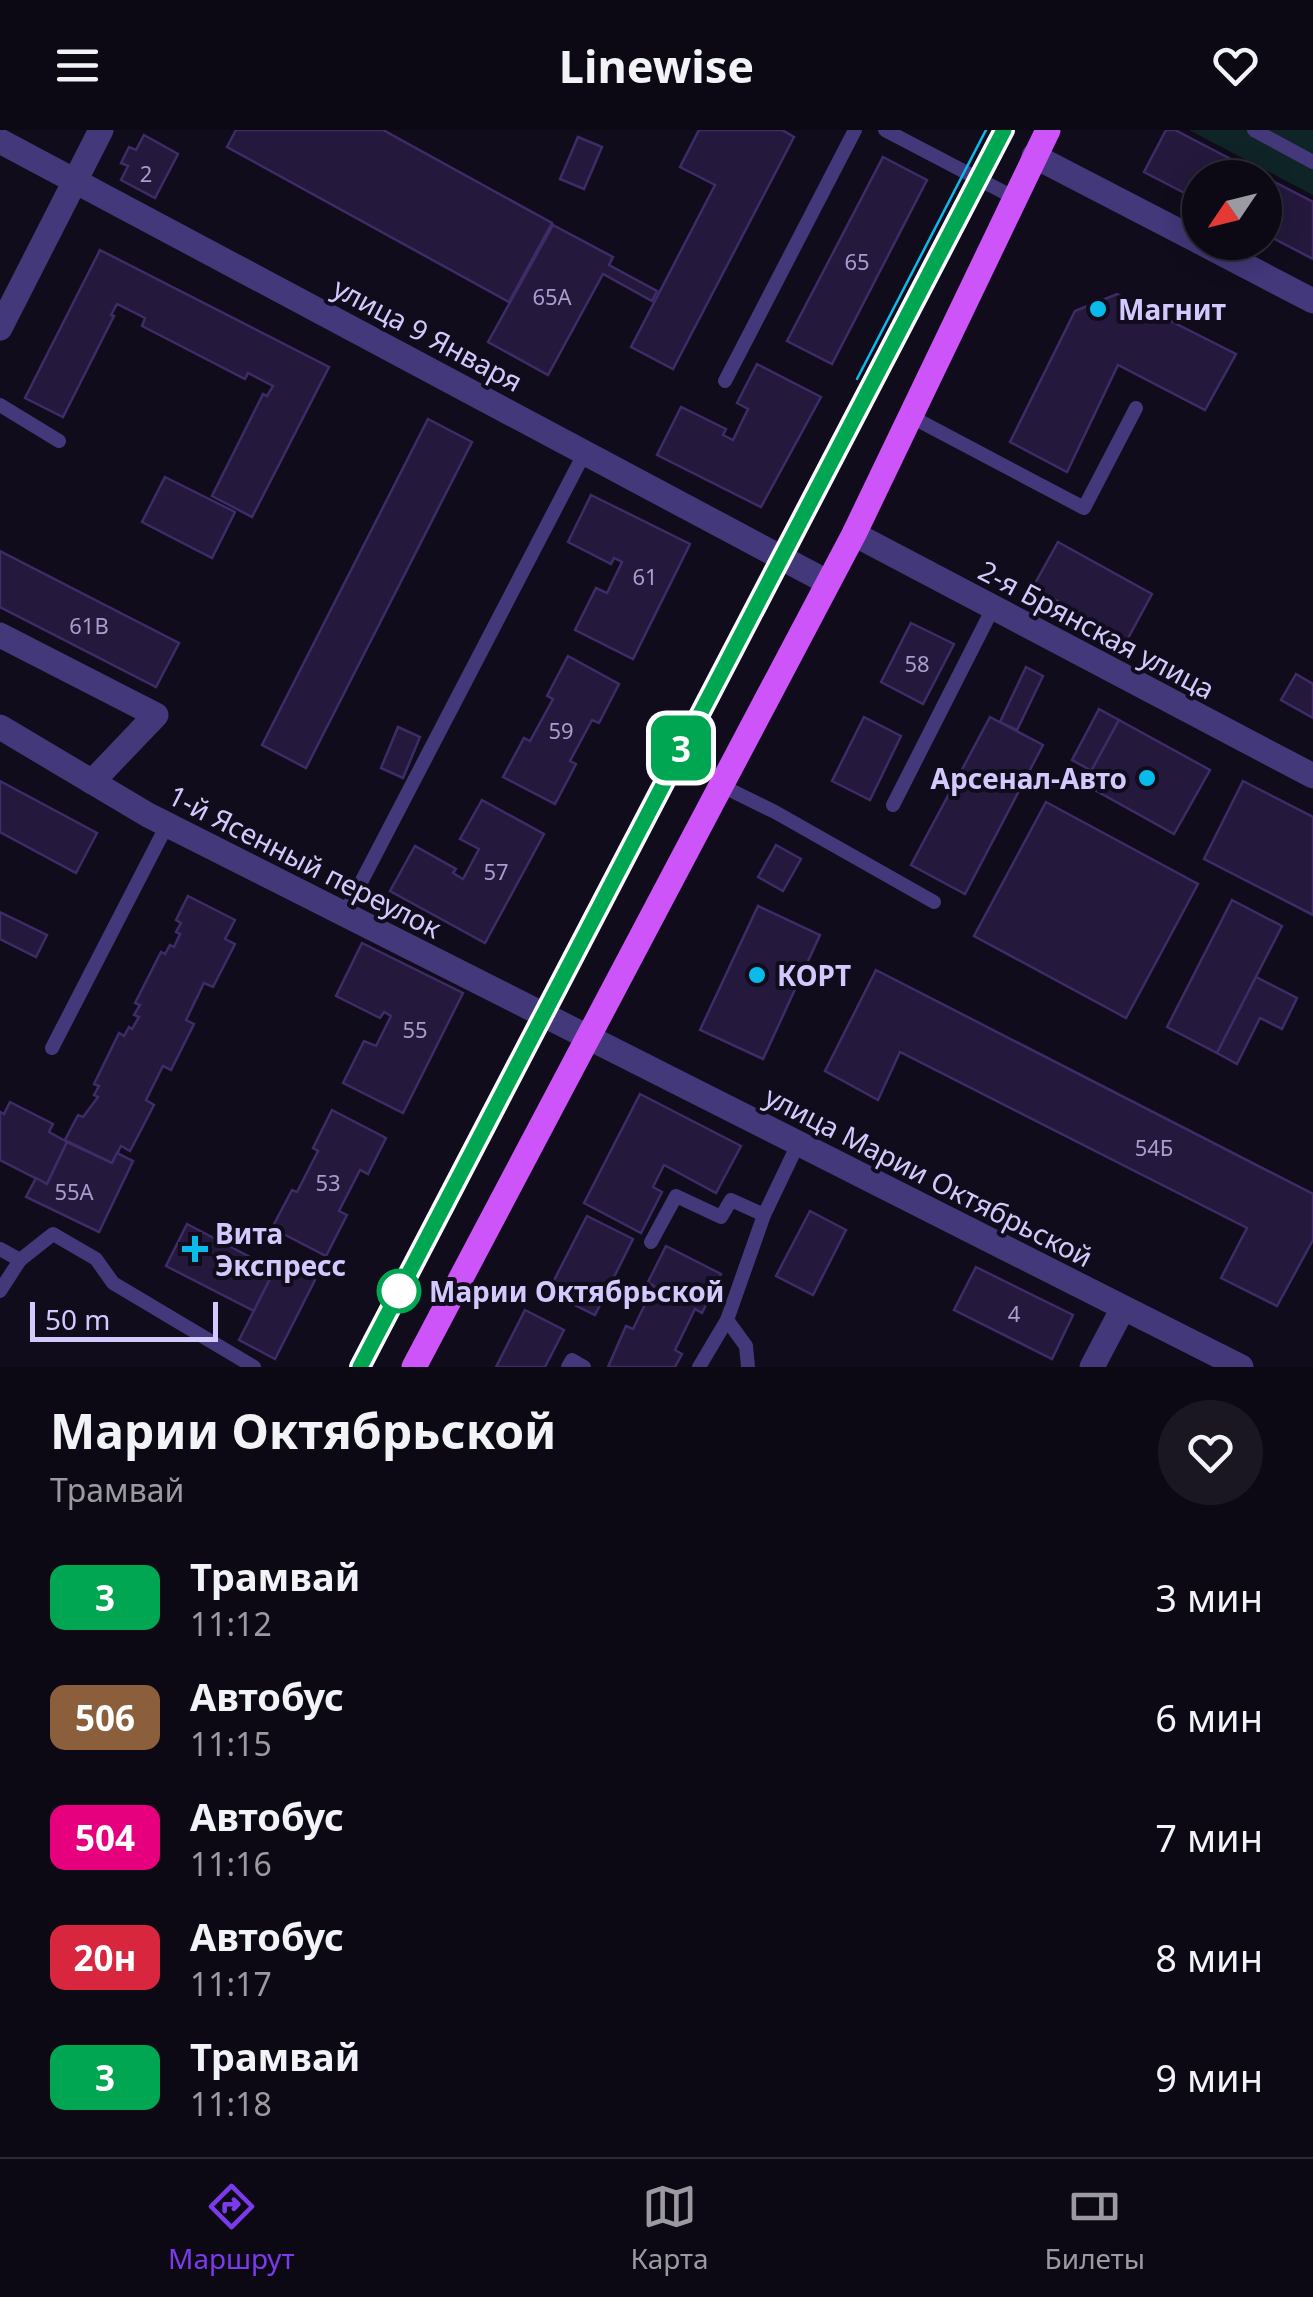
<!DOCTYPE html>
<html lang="ru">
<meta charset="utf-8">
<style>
:root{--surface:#0c0915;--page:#1a1722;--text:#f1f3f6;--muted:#9a9aa0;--line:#2c2a34;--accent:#7c3aed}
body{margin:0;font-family:"Noto Sans",sans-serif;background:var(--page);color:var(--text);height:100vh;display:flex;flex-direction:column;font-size:38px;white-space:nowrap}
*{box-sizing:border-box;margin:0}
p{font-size:32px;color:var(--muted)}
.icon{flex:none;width:55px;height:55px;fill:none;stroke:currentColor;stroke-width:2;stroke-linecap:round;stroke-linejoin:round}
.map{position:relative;height:1237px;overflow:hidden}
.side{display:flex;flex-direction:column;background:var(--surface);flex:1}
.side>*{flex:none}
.badge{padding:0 20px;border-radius:15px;font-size:35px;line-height:65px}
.needle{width:65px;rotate:235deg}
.buttons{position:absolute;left:1182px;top:30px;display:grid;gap:20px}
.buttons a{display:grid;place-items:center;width:100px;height:100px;border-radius:50%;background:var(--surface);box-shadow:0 5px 25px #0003,0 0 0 2px var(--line);font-size:50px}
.scale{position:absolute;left:30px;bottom:25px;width:188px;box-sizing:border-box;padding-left:10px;border:5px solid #d4c9fd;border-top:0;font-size:28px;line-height:35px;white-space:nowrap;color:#d4c9fd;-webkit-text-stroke:8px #100c1c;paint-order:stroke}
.map>.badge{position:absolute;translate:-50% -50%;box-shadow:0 0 0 5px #fff}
.round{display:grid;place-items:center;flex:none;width:105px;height:105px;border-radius:52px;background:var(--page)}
.summary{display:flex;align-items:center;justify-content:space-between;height:170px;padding:0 50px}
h1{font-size:48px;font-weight:700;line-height:75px}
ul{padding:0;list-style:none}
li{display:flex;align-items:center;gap:30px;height:120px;padding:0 50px}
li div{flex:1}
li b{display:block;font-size:38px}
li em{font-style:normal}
li .badge{min-width:110px;font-weight:700;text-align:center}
header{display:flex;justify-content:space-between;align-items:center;height:130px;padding:0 50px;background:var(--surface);font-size:45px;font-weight:700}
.tabs{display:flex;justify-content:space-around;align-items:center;height:140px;border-top:2px solid var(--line);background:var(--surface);font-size:28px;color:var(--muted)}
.tabs a{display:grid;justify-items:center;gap:5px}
.tabs .on{color:var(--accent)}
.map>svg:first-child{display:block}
</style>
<header><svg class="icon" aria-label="menu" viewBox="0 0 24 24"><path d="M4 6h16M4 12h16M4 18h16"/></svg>Linewise<svg class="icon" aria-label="heart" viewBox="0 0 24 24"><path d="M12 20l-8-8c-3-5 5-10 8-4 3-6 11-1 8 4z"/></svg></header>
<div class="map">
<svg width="1313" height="1237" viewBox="0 0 1313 1237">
<rect width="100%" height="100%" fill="#100c1c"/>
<polygon fill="#0f2426" points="1189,0 1313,0 1313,65"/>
<g fill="#24193c" stroke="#3e2b67" stroke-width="2.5">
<polygon points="236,0 383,0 552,93 509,172 227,17"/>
<polygon points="699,0 782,0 794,7 673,239 631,217 715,55 680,37"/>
<polygon points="1166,0 1175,0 1313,72 1313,129 1265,104 1265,48 1200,48 1200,71 1144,42"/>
<polygon points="144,5 178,24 155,68 121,50 128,36 121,33 129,17 136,20"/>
<polygon points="578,7 602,17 584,59 560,49"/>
<polygon points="883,27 927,50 832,234 787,211"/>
<polygon points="553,95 613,127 609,135 657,161 652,171 603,144 548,245 488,212"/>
<polygon points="100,120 329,237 252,387 212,366 263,264 267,266 273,256 248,243 245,249 142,196 145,188 117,174 111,185 114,186 63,287 25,268"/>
<polygon points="1117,164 1236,224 1205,280 1118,235 1067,342 1010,312 1075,181"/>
<polygon points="757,234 821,267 761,377 657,325 681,277 726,299 723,305 733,310 748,279 737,273"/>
<polygon points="428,289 472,312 306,638 262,615"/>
<polygon points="165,347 235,382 212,428 142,392"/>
<polygon points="591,365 690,414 633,529 575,500 596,458 607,463 622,432 614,428 611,434 568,412"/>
<polygon points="1058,412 1152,464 1127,510 1033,457"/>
<polygon points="0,421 179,513 156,557 0,477"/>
<polygon points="911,493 954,514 923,574 881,552"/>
<polygon points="568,526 619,554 599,593 592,590 570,631 576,634 555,674 503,647 524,608 530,611 553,569 547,566"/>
<polygon points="1026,537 1043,546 1017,600 1000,592"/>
<polygon points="1296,544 1313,554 1313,588 1281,570"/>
<polygon points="1099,579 1119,590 1092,641 1072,630"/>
<polygon points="864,587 901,606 870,670 832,651"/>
<polygon points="990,587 1043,615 965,764 911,735"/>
<polygon points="1119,590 1210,640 1174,704 1084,654"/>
<polygon points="398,597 420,607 403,648 381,638"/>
<polygon points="0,651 97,703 76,743 0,702"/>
<polygon points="1243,651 1313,687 1313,785 1204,729"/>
<polygon points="482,670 544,704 485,813 390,761 415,716 456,739 453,743 463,749 479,719 460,709"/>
<polygon points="1046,672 1198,754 1126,888 974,806"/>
<polygon points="776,715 801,729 783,761 758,747"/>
<polygon points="188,766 235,790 225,809 235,814 213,857 204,853 186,890 194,894 171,940 163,936 146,970 154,975 130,1021 121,1016 112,1033 65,1010 78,985 83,987 98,967 94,965 99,956 94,954 119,903 124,906 129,897 132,899 139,887 134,885 140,875 135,873 161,822 165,824 170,815 174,817 180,804 176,802 181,793 176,790"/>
<polygon points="1232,770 1282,796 1217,923 1167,897"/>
<polygon points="758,776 820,805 763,929 700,900"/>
<polygon points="0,782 47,805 36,827 0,809"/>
<polygon points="362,813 463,863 403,983 343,953 364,911 376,916 391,886 384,882 380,888 336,866"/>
<polygon points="876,840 1313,1064 1313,1110 1277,1176 1221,1148 1247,1098 900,922 878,970 825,941"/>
<polygon points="1256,847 1297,868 1282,899 1260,888 1237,934 1217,923"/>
<polygon points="640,964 741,1016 716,1063 664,1035 653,1057 662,1062 641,1103 584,1073"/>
<polygon points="10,972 53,994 49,1002 67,1012 47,1054 0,1030 0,982 4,984"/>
<polygon points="332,980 386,1008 368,1044 360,1040 339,1081 347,1085 326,1126 272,1098 292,1060 297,1062 318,1021 313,1018"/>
<polygon points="67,1012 112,1033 117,1023 133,1031 99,1102 26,1067 36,1048 47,1054"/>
<polygon points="810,1081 846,1100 813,1165 776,1146"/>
<polygon points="587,1086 633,1109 595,1185 548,1162"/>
<polygon points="187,1094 275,1140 254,1181 166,1136"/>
<polygon points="666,1116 721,1144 702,1183 695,1179 675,1220 682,1224 675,1237 608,1237 626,1196 633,1199 654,1156 648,1152"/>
<polygon points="279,1131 315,1150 275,1229 239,1210"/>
<polygon points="976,1137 1073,1185 1052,1229 954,1180"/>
<polygon points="525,1180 564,1200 545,1237 496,1237"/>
</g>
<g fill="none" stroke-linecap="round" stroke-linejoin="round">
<g stroke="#42387a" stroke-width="14">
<polyline points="885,0 1013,67"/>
<polyline points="1254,0 1313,32"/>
<polyline points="725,251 855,0"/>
<polyline points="0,275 59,311"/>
<polyline points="910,286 1084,378 1136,278"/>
<polyline points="722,656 775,682 934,772"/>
<polyline points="893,675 993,478"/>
<polyline points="344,785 585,322"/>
<polyline points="52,918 167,695"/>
<polyline points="651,1112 676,1066 721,1087 731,1070 764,1085 798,1014"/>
<polyline points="0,1119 20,1130 0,1161"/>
<polyline points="20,1130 53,1104 96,1129 113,1153 254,1237"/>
<polyline points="727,1190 746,1216 748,1237"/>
<polyline points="568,1237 572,1230 584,1237"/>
<polyline points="699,1237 727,1190 764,1085"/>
</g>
<g stroke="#42387a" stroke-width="25">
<polyline points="0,11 827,452"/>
<polyline points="1034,26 1200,112"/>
<polyline points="1200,112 1313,171"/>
<polyline points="0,198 101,0"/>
<polyline points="854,404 1313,646"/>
<polyline points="0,505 156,585 92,652"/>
<polyline points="0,597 148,685 1241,1237"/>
<polyline points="1092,1237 1123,1178"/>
</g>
<polyline stroke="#cd54f9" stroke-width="25" points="414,1237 854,404 1048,0"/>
<g stroke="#08bbea" stroke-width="2.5">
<polyline points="857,249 986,0"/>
<polyline points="360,1237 1004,0"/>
</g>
</g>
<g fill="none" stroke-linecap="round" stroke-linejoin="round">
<g stroke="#fff" stroke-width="22">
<polyline id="line" points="360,1237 1004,0"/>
</g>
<use href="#line" stroke="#00a651" stroke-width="15"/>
</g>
<g fill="#08bbea" stroke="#100c1c" stroke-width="4">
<circle cx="1098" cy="179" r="10"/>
<circle cx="1147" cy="648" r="10"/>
<circle cx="757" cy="845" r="10"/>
<path d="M190 1104h10v10h10v10h-10v10h-10v-10h-10v-10h10z"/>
</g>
<circle fill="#fff" stroke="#00a651" stroke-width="5" cx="399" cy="1161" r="20"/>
<g text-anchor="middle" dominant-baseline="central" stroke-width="8" stroke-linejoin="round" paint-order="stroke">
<g font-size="22" fill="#a89dcd">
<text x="146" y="43">2</text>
<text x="857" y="131">65</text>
<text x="552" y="166">65А</text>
<text x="645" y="446">61</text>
<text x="89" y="495">61В</text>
<text x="917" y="533">58</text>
<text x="561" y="600">59</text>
<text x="496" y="741">57</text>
<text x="415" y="899">55</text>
<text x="1154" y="1017">54Б</text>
<text x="328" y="1052">53</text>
<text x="74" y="1061">55А</text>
<text x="1014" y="1183">4</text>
</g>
<g font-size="28" font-weight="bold" fill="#d4c9fd" stroke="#100c1c" text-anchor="start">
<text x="1118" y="179">Магнит</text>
<text x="1127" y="648" text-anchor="end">Арсенал-Авто</text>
<text x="777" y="845">КОРТ</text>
<text x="215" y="1103">Вита<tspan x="215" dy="32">Экспресс</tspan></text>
</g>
<g font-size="28" fill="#d4c9fd" stroke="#100c1c">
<text transform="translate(428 204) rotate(28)">улица 9 Января</text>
<text transform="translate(1097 499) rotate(28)">2-я Брянская улица</text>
<text transform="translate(305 731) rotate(27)">1-й Ясенный переулок</text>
<text transform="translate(929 1046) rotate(27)">улица Марии Октябрьской</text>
</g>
<g font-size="28" font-weight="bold" fill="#d4c9fd" stroke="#100c1c" text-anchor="start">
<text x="429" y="1161">Марии Октябрьской</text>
</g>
</g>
</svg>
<div class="buttons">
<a><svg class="needle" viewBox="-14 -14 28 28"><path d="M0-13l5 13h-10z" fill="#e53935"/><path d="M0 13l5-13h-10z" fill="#9a9aa0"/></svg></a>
</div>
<div class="scale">50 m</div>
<b class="badge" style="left:681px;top:618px;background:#00a651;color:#fff">3</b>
</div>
<section class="side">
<div class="summary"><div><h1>Марии Октябрьской</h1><p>Трамвай</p></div><a class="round"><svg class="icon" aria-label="heart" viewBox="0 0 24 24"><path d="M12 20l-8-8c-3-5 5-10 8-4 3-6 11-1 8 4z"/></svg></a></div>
<ul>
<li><span class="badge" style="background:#00a651;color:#fff">3</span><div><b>Трамвай</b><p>11:12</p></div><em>3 мин</em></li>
<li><span class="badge" style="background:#8b5e3c;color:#fff">506</span><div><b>Автобус</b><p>11:15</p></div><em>6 мин</em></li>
<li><span class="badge" style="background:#e6007e;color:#fff">504</span><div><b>Автобус</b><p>11:16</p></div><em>7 мин</em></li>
<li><span class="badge" style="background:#d7263d;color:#fff">20н</span><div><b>Автобус</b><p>11:17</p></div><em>8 мин</em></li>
<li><span class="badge" style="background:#00a651;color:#fff">3</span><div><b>Трамвай</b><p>11:18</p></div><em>9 мин</em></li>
</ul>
</section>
<nav class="tabs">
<a class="on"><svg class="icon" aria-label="directions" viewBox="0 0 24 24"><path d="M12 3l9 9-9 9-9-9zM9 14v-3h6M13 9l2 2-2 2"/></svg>Маршрут</a>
<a><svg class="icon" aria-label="map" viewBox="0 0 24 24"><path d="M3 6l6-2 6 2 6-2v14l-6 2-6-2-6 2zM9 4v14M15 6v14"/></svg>Карта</a>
<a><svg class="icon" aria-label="tickets" viewBox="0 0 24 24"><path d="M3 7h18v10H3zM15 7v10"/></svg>Билеты</a>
</nav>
